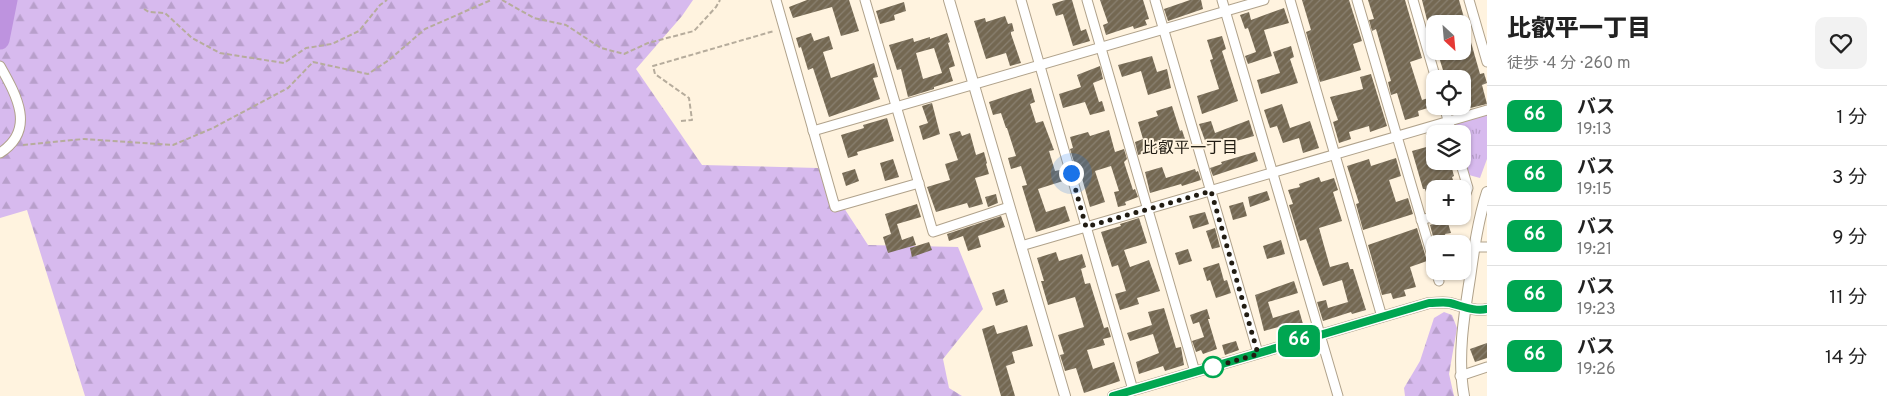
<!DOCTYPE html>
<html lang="ja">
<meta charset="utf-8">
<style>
:root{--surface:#fff;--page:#f2f2f2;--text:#222;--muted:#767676;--line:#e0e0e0}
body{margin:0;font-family:Overpass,"Noto Sans JP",sans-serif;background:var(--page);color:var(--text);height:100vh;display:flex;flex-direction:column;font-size:19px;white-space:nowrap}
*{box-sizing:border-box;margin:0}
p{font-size:16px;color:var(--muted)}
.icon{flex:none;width:28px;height:28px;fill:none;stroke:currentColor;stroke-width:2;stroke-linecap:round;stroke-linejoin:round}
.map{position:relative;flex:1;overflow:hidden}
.drawer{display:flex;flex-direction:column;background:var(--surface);width:400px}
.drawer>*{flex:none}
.badge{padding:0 10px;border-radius:8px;font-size:18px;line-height:32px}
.needle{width:32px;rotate:154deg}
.fabs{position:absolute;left:1426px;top:15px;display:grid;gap:10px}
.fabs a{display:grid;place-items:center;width:45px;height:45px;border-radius:10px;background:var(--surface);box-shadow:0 1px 4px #0004;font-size:25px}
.you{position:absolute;width:25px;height:25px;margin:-12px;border:4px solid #fff;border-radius:50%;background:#1a73e8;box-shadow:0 0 0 8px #1a73e833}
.map>.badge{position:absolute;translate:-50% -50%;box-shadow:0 0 0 2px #fff}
.round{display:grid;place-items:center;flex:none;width:52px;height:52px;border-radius:10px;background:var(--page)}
.summary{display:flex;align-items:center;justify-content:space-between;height:85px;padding:0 20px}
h1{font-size:24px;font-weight:800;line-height:38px}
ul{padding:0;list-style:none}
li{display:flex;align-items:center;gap:15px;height:60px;padding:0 20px;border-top:1px solid var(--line)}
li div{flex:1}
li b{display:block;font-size:19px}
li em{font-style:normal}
li .badge{min-width:55px;font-weight:700;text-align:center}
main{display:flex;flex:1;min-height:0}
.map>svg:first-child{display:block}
</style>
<main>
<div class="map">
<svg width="1487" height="396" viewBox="0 0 1487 396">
<defs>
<pattern id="forest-firs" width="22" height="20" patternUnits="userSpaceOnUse" patternTransform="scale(1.25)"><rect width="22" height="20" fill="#d7baee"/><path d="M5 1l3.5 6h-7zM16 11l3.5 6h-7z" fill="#b89fcb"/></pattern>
<pattern id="park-tufts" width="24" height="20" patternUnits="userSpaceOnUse" patternTransform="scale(1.25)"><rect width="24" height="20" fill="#d7baee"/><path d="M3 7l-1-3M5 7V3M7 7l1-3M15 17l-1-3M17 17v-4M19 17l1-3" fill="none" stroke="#b89fcb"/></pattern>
<pattern id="building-hatch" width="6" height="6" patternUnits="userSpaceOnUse" patternTransform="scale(1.25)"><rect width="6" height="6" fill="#746852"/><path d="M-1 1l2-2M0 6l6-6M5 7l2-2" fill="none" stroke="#8a8171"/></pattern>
</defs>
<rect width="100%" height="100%" fill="#fff3df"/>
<g fill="url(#forest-firs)">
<polygon points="0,0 693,0 682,16 636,69 702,165 818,168 868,245 958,247 983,309 943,359 949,388 962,396 85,396 27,210 0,218"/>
<polygon points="1444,312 1452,315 1457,328 1449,374 1454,396 1405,396 1404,388 1420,361 1434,318"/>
</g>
<polygon fill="url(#park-tufts)" points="1487,114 1487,159 1480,178 1469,175 1463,154 1462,134 1456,134 1454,125"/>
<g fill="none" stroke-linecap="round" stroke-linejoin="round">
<polyline stroke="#be93df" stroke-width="19" points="0,40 8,0"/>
</g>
<g fill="url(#building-hatch)" fill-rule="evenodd">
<polygon points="807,0 849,0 859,31 841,36 832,7 793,18 789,7"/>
<polygon points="1065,0 1072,0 1081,31 1086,29 1090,41 1073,46 1063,14 1056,16 1052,4"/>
<polygon points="1100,0 1143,0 1149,19 1145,20 1147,25 1134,29 1133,26 1106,35 1103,25 1108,23"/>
<polygon points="1190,0 1201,0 1203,9 1168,21 1164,9"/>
<polygon points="1302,0 1349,0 1362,41 1353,44 1361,70 1320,82 1306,32 1311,30"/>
<polygon points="1368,0 1405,0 1422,58 1410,62 1422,100 1428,98 1431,107 1418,111 1419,116 1405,120 1397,93 1391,95 1388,82 1391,81 1376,29 1372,31 1369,20 1374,19"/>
<polygon points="1422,0 1459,0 1480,74 1484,73 1487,83 1482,85 1487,104 1462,110 1462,79 1442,79 1440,71 1443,70 1437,51 1462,51 1462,23 1428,24"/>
<polygon points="904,2 906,11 894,15 895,20 880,24 876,11"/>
<polygon points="1284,8 1289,23 1264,30 1272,56 1248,64 1245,56 1256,52 1248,28 1245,29 1240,15 1249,12 1251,20"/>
<polygon points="1005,16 1008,24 1012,23 1014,31 1011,32 1011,34 1021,63 1010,66 1006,53 986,59 974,21 985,18 986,22"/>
<polygon points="811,33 814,41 829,36 833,49 823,52 831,78 874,63 878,77 873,78 880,99 829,117 813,68 808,70 801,47 799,48 796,38"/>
<path d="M947,33L950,42L948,43L955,66L949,68L953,81L934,87V89L908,97L901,69L897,70L889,45L913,38L914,42L930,37V39ZM934,48L942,73L923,79L916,53Z"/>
<polygon points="1222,36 1226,49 1222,51 1238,101 1202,114 1197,96 1219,89 1210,60 1213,59 1207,40"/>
<polygon points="1291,46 1294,57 1290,59 1298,83 1261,94 1257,80 1280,73 1273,52"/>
<polygon points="1152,56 1157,72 1167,69 1171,88 1148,95 1141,71 1122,77 1118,65"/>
<polygon points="1100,66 1103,79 1093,83 1099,102 1102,101 1105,111 1090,115 1085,102 1063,108 1059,94 1081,87 1077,75"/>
<polygon points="1371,74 1387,126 1370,132 1369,126 1349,132 1351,139 1339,143 1333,122 1338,120 1330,97 1363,89 1360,77"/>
<polygon points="1031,88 1035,102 1030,104 1036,123 1043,121 1054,150 1049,151 1055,171 1060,170 1063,181 1038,189 1046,212 1065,206 1070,221 1036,232 1022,186 1027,185 1021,166 1011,169 1008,158 1016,156 1007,128 1006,128 1001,113 993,115 989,102"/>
<polygon points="932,103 940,134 923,140 919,126 928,123 922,106"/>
<polygon points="1282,104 1290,128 1310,121 1319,148 1303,153 1299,138 1283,143 1277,126 1270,128 1264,110"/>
<polygon points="1172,106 1180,131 1182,130 1185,139 1138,155 1135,142 1143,139 1138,122 1158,116 1156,111"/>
<polygon points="887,118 894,141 857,152 858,155 848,158 841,135 864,128 863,125"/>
<polygon points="1249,120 1254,136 1229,143 1228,139 1207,146 1199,124 1211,121 1215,133"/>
<polygon points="1109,130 1115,152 1124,149 1127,159 1124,162 1133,190 1135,189 1138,197 1125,202 1126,205 1118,207 1114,192 1119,191 1111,166 1095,171 1105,202 1090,207 1080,171 1077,172 1070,149 1073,148 1070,137 1088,132 1090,136"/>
<polygon points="960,131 962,136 970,133 976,155 984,152 987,163 986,164 989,174 975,178 983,204 969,208 967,203 936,212 927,187 950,180 945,164 958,160 949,134"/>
<polygon points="1435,132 1435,161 1450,161 1454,176 1452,177 1456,189 1435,189 1435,210 1432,210 1425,189 1423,189 1412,151 1430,146 1426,134"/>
<polygon points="1255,152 1258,161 1213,176 1210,168 1222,164 1221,162"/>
<polygon points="1396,158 1401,176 1389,180 1396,202 1408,198 1413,214 1363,230 1356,204 1359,203 1347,166 1369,159 1371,166"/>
<polygon points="893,159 899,177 885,181 880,163"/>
<polygon points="1162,167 1166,178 1195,169 1196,172 1198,171 1201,180 1182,186 1181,184 1150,193 1145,172"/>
<polygon points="855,169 859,181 846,186 842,173"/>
<polygon points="1319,177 1321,182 1334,178 1338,190 1333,192 1342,221 1319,228 1330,267 1348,262 1350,269 1353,269 1366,310 1352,314 1351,312 1323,321 1317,302 1326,300 1328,308 1348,302 1342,280 1323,286 1306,239 1300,241 1289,205 1293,204 1288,190 1300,187 1299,184"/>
<polygon points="1267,191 1270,200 1250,207 1248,197"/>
<polygon points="996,194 998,203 988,207 985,197"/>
<polygon points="1243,202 1247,216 1233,220 1229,206"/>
<polygon points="917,204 921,217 897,224 902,240 913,236 916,245 888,253 883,237 891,234 885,214"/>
<polygon points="1205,212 1209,224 1193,229 1189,216"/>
<polygon points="1001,216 1005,227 978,236 981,247 968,251 963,236 949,241 947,234"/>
<polygon points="1139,218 1147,243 1124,250 1130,267 1149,260 1160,291 1137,298 1139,304 1120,310 1115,294 1126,291 1118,265 1112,267 1101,232 1121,226 1120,224"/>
<polygon points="1447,220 1451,233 1445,234 1448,244 1435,244 1430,225"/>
<polygon points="1215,228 1220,247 1212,249 1206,231"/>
<polygon points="1417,228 1427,261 1410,267 1416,287 1404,290 1406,296 1393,299 1391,293 1382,295 1368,245"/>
<polygon points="1281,240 1285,254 1267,259 1263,246"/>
<polygon points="929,242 932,250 912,257 910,248"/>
<polygon points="1188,249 1192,261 1179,265 1175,253"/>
<polygon points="1056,252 1059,261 1082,254 1086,267 1081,269 1085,284 1090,283 1104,328 1108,327 1111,337 1103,339 1105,345 1087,350 1093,369 1114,362 1120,381 1084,393 1076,368 1065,371 1060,355 1064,354 1058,335 1084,327 1075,297 1048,305 1041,281 1044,281 1037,258"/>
<polygon points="1219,263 1224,281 1227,280 1231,293 1216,298 1210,280 1207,281 1203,268"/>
<polygon points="1294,281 1298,293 1268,302 1273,318 1299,310 1303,324 1287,329 1286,325 1264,331 1255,295"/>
<polygon points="1004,289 1008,302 996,306 992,293"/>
<polygon points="1164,308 1176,348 1181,347 1184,365 1165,371 1163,366 1139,374 1136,362 1159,353 1153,334 1130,341 1127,333 1152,325 1148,312"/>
<polygon points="1207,309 1210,319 1208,319 1217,349 1203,354 1201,350 1196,352 1192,341 1204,337 1199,322 1193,324 1190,315"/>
<polygon points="994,325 997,334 1027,325 1033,346 1012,352 1015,363 1006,366 1015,396 1001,396 982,329"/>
<polygon points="1236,341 1239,350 1225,355 1222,345"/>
<polygon points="1487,343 1487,358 1475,362 1470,349"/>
</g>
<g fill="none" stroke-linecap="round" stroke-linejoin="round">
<g stroke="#b0a28b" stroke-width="11">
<g id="minor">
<polyline points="776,0 835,207 919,183"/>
<polyline points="865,0 933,232 1009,207"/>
<polyline points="1021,0 1133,390"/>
<polyline points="1087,0 1195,372"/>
<polyline points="1155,0 1258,353"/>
<polyline points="1222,0 1338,396"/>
<polyline points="1290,0 1382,317"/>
<polyline points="1357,0 1435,266"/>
<polyline points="1413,0 1436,79"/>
<polyline points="1469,0 1487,62"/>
<path d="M0,66C17,96 36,130 0,153"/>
<polyline points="1444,106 1452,134"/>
<polyline points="813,131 1264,0"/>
<polyline points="1460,161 1468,188 1462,205"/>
<polyline points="1421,220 1435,216"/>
<polyline points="1021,246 1487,110"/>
<polyline points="1475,247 1487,247"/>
<polyline points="1436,271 1439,281"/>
<polyline points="1460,376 1487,367"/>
</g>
</g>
<g stroke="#b0a28b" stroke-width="12">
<g id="tertiary">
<polyline points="949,0 1065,396"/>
<path d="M1113,396L1429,303C1436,303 1444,302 1450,303C1462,306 1475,312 1487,309"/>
<path d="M1464,396C1457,358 1464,316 1470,278C1474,249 1478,220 1487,192"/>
</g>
</g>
<g stroke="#b6ac9c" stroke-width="2" stroke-dasharray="5 2.5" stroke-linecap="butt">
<polyline points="502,0 534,18 566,25 601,48 624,54 648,43 694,31 716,7 720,0"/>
<polyline points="144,9 149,12 165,13 192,38 220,53 284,63 306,48 332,44 359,31 380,5 387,0"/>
<polyline points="681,121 692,120 689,98 655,74 653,66 774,31"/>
<polyline points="23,145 84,139 173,145 213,128 288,88 313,62 368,74 389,60 425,29 491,0"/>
</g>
<use href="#minor" stroke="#fff" stroke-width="9"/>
<use href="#tertiary" stroke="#fff" stroke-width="10"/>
</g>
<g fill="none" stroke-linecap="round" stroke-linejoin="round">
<g stroke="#fff" stroke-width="11">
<path id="line" d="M1113,396L1429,303C1436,303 1444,302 1450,303C1462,306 1475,312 1487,309"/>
</g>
<use href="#line" stroke="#00a651" stroke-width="8"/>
<polyline stroke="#211c13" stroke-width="5" stroke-dasharray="0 9" points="1071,173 1086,227 1211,191 1258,354 1213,367"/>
</g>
<circle fill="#fff" stroke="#00a651" stroke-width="2.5" cx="1213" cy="367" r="10"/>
<g text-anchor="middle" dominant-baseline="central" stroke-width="4" stroke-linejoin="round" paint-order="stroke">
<g font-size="16" fill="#211c13" stroke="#fff3df">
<text x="1190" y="149">比叡平一丁目</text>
</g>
</g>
</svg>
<div class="fabs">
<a><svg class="needle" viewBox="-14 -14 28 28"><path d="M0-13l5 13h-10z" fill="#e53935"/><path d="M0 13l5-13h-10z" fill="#767676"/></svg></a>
<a><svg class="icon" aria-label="locate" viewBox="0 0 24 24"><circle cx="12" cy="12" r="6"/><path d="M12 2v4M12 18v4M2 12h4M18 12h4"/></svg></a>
<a><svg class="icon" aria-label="layers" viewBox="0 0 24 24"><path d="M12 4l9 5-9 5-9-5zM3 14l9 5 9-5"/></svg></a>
<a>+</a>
<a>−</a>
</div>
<div class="you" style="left:1071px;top:173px"></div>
<b class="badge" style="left:1299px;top:341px;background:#00a651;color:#fff">66</b>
</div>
<section class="drawer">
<div class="summary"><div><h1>比叡平一丁目</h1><p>徒歩 · 4 分 · 260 m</p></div><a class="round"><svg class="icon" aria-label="heart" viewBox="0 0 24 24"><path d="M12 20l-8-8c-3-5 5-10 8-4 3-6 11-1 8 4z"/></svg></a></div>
<ul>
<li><span class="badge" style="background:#00a651;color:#fff">66</span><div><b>バス</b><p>19:13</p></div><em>1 分</em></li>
<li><span class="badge" style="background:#00a651;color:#fff">66</span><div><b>バス</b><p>19:15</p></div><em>3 分</em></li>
<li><span class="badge" style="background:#00a651;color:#fff">66</span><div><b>バス</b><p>19:21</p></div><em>9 分</em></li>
<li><span class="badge" style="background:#00a651;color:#fff">66</span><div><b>バス</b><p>19:23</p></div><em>11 分</em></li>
<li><span class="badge" style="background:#00a651;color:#fff">66</span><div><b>バス</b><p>19:26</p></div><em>14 分</em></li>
</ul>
</section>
</main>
